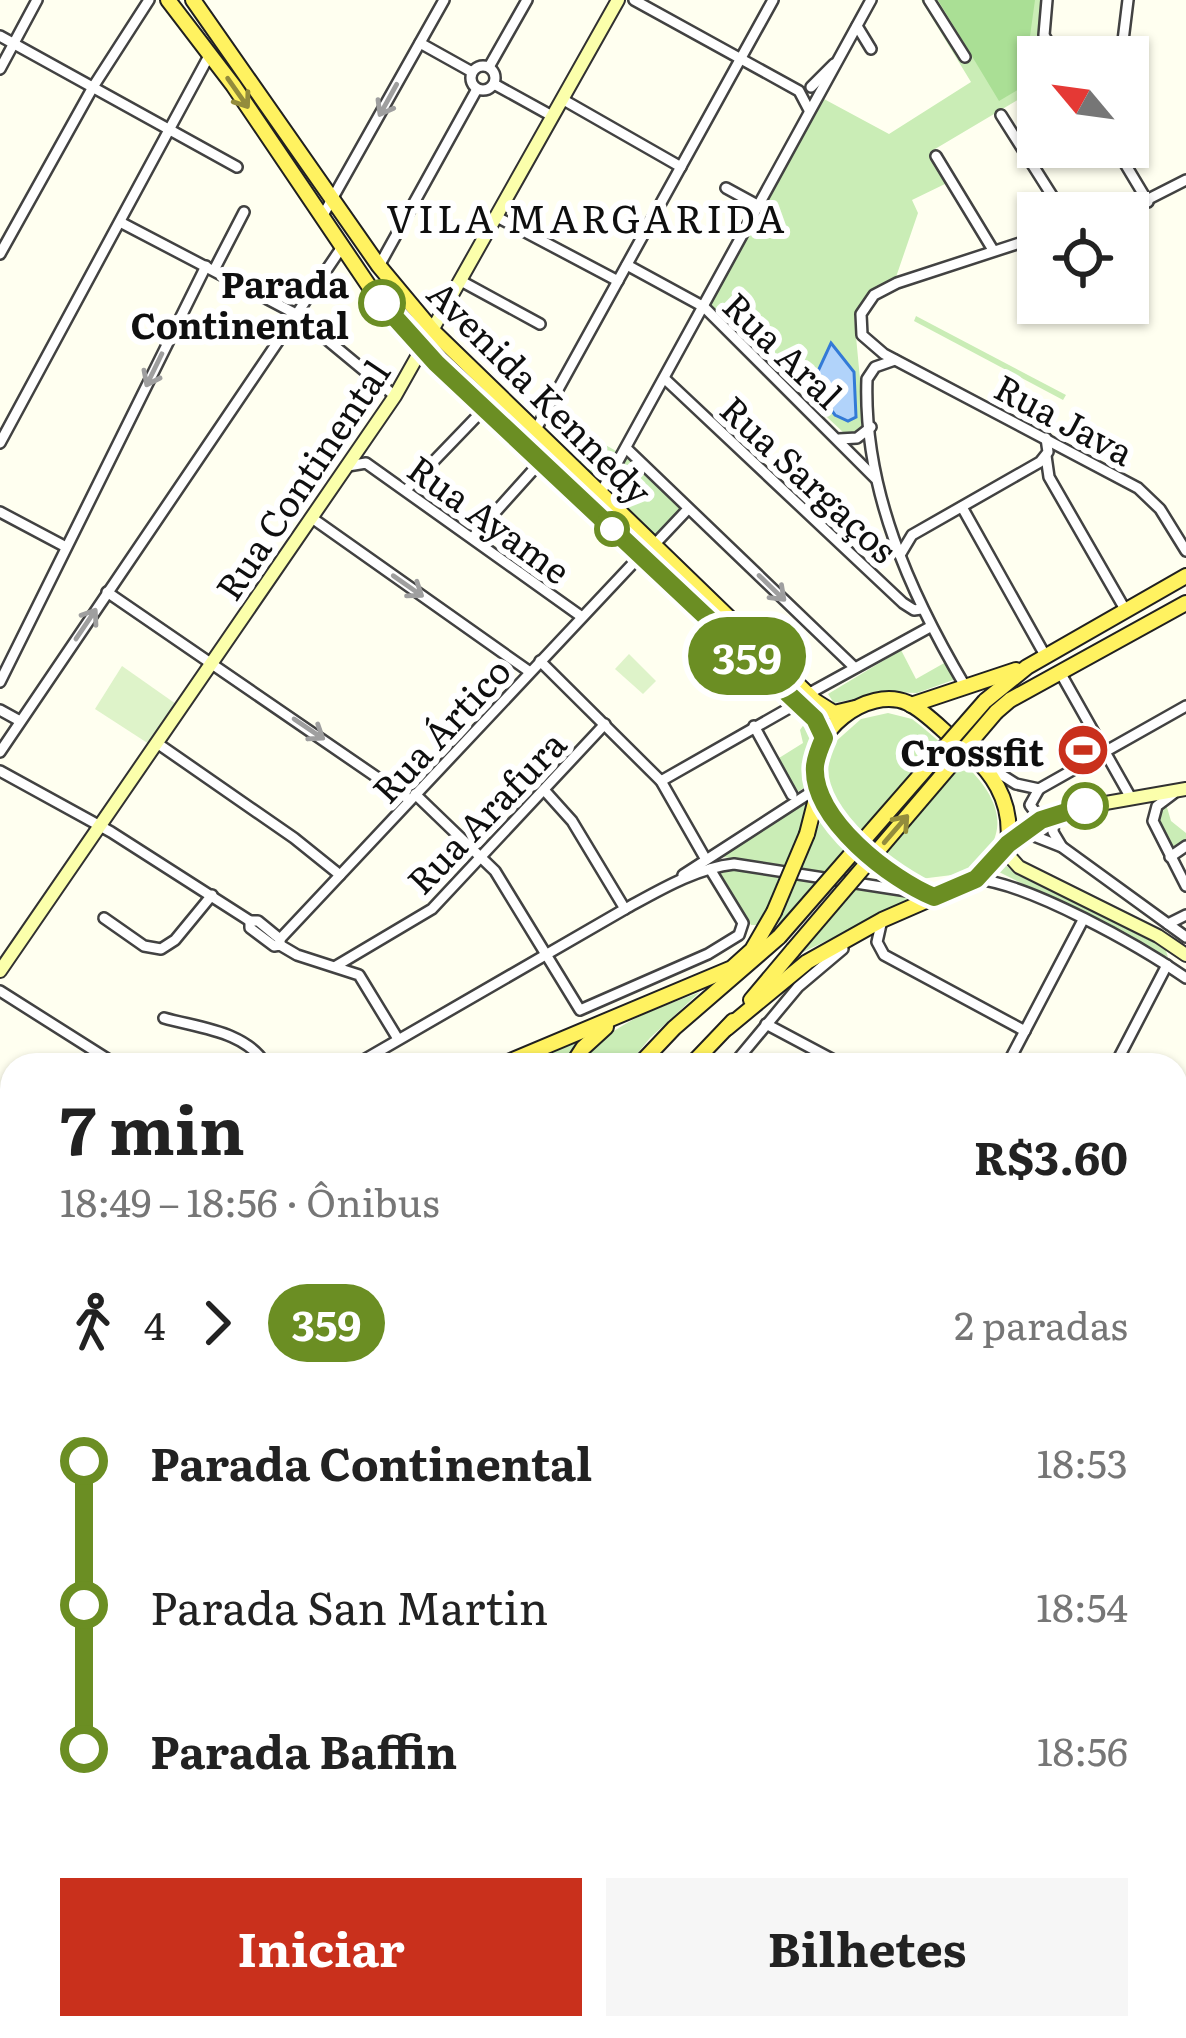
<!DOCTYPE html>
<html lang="pt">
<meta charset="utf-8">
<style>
:root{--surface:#fff;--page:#f6f6f6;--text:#222;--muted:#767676;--accent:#c9301c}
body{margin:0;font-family:Literata,serif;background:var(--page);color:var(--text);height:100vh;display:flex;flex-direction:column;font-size:45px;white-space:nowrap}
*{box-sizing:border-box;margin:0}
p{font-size:39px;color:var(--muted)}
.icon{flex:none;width:66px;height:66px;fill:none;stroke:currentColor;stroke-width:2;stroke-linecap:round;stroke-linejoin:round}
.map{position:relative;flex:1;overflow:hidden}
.sheet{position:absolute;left:0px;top:1053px;width:1188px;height:987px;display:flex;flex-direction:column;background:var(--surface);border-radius:36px 36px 0 0;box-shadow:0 3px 9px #0004}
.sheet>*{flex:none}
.badge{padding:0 24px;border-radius:39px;font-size:42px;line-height:78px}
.needle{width:78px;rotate:299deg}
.controls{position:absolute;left:1017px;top:36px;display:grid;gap:24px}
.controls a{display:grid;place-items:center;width:132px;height:132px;border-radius:0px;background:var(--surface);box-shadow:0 3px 9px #0004;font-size:60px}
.map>.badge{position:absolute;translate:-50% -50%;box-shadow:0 0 0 6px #fff}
.legs{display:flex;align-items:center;gap:18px;height:132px;padding:0 60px;font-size:39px}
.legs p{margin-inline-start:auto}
.headline{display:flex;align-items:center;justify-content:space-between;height:204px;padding:0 60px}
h1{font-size:66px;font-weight:700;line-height:90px}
.cta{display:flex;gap:24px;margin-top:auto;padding:24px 60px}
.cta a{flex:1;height:138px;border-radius:0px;background:var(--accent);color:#fff;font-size:48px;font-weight:700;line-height:138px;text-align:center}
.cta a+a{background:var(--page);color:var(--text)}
ul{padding:0 60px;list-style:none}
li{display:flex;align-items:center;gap:42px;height:144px;font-size:45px}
li i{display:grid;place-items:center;width:18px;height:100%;margin:0 15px;background:currentColor}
li i::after{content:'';width:30px;height:30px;margin:-15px;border:9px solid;border-radius:50%;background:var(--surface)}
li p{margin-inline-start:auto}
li:first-child i{background:linear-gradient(#0000 50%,currentColor 0)}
li:last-child i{background:linear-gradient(currentColor 50%,#0000 0)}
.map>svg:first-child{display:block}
</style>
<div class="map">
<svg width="1186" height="2038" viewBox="0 0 1186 2038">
<rect width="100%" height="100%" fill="#fffff0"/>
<g fill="#eee2ed">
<polygon points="269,2028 485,2028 476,2038 294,2038"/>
<polygon points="530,2028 563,2028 566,2032 591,2028 597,2035 594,2038 552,2038 527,2031"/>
</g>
<g fill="#caedb6">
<polygon points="921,0 1042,0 1038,35 1052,57 1038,57 1038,88 930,152 947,183 912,200 918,213 896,277 868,293 854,315 864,422 856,433 845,434 709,306 824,99 889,134 971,82"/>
<polygon points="916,316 1066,395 1063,400 914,321"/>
<polygon points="591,437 618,452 600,484 576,462"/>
<polygon points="628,455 682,507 654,537 606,493"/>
<polygon points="901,650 916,679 946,662 956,679 917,693 890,692 834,703 828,694"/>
<path d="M888,713L912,719L921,726C967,766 1038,814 968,873L920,879L903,869L837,808L826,774L834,743L861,719Z"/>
<path d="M807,720C820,739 808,763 810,785L797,792L779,758L803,743L800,730Z"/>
<polygon points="809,802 805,822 785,865 715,856"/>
<polygon points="1166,804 1171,821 1186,833 1186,842 1170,854 1155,822 1157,809"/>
<polygon points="821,821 846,849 825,873 800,868"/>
<polygon points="1003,863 1016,874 1165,948 1168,957 997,871"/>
<polygon points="724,868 780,876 760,925 751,925 721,874"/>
<polygon points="797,878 818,883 775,932"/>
<polygon points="856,888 918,897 799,954"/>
<path d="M700,992L650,1038L628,1065H581C609,1022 655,1010 700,992Z"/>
<polygon points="583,1038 568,1065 516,1065"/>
</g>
<polygon fill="#aadf95" points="938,0 1035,0 1030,36 1043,57 1038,57 1038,78 999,101"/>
<g fill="#def3c9">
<polygon points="629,654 656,681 643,694 615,669"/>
<polygon points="122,666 176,704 149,744 95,709"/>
</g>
<polygon fill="#b1d3fa" stroke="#337ad7" stroke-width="3" points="831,343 854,372 856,417 848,421 835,415 812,384"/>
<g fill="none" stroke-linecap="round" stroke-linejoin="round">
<g stroke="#424242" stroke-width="14">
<g id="street">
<polyline points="634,0 799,91 809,110"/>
<polyline points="929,0 965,57"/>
<polyline points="1047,0 1044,35 1057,57"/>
<polyline points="857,26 871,49"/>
<polyline points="0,36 237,167"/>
<polyline points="420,43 472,72"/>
<polyline points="1121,57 1128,0"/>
<circle cx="483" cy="78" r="12"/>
<polyline points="489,67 527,0"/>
<polyline points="0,69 37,0"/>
<polyline points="494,84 552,116"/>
<polyline points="811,87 834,64"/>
<polyline points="562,99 681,167"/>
<polyline points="1001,115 1063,213"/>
<polyline points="1115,147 1148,202"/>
<polyline points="936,156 993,250"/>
<polyline points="726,188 759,206"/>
<polyline points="1121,213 1186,180"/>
<polyline points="322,217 444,0"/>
<polyline points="497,217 618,281"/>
<polyline points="120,222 296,314 395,396"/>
<polyline points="1038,237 897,283 874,295 861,314 862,335 884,354 1138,488 1160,509 1186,551"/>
<polyline points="0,254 93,87 149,0"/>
<polyline points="627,265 704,307 875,478"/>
<polyline points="379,266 477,89"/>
<polyline points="214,270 244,212"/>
<polyline points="461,281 540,324"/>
<path d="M895,360L875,367L867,379C863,489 910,593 965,686"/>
<polyline points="665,379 903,603 914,610 921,609"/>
<polyline points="839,439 857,438 871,427"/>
<polyline points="0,443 210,54"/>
<polyline points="626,448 854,667"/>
<polyline points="1046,456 1049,477 1126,611"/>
<polyline points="348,466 366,463 582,617"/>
<polyline points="406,490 485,408"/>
<polyline points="600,494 871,0"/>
<polyline points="962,507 1046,657"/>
<polyline points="0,512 66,547"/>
<polyline points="312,518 530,672"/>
<polyline points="473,537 535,468 539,459 535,431 773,0"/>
<polyline points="654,545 688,509"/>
<polyline points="900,555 912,535 1040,462 1048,452 1046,438"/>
<polyline points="107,592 410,800"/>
<polyline points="540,661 661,781 705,858"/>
<polyline points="1061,674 1131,798"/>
<polyline points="0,682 206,266"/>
<polyline points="808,694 930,627"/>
<polyline points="0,710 20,721"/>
<polyline points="754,726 792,795"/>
<polyline points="157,743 294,838 340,875"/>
<polyline points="0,752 342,247"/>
<polyline points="986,765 1016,784 1039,789 1186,706"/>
<polyline points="0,771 111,832 250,921 258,921 280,939 280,945"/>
<polyline points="661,781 798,703"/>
<polyline points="1039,789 1030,805 1041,820"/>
<polyline points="545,791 572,821 625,909"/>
<polyline points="415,794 495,871 580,1010 708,954 739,935 743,923 710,869"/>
<polyline points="1173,794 1157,806 1153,821 1186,886"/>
<polyline points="1054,814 1053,832 1062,847"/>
<polyline points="1024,832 1062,847 1186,937"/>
<polyline points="1170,857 1186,846"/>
<polyline points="683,875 819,787"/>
<path d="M976,879C1030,884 1140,946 1186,978"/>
<polyline points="104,918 144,946 161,949 175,940 212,895"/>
<polyline points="882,920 877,942 884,955 1025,1031"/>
<polyline points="250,921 250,928 274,946 280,945 297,955 359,975 398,1039"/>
<polyline points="1168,924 1186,915"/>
<polyline points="280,939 640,556"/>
<polyline points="336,966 432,909 605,724"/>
<polyline points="0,991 109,1060"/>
<path d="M164,1018C199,1028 246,1031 266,1065"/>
<polyline points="766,1024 843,1065"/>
<path d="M355,1065L625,909C658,891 696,868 734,864L920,893"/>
<polyline points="733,1065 798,987 843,949"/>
<polyline points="1007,1065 1083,920"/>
<polyline points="1115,1065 1167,965"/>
<polyline points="1176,1151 1186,1132"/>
<polyline points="1176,1239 1186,1245"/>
<polyline points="0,1259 12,1261"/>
<polyline points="0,1347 12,1354"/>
<polyline points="0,1439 12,1447"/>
<polyline points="0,1579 12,1559"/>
<polyline points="1176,1588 1186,1569"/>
<polyline points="1176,1726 1186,1731"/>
<polyline points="0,1731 12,1711"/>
<polyline points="1176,1795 1186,1777"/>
<polyline points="1176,1978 1186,1961"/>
<polyline points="721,2028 730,2038"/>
<polyline points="839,2028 848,2038"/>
<polyline points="616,2038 625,2028"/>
<polyline points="1047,2038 1052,2028"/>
<polyline points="1145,2038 1150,2028"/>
</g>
</g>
<g stroke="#313131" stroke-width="16">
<g id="secondary">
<polyline points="1186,789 1060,811 1008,844 1010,857 1019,867 1158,936 1186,955"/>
<polyline points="0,971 395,396 618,0"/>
<polyline points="0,1702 12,1708"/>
<polyline points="223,2028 251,2038"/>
<polyline points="993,2028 1003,2038"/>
<polyline points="1007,2028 1017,2038"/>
<polyline points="505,2038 515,2028"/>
</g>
</g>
<g stroke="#202020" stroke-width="18">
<g id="primary">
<polyline points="168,0 233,85 373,292 423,350 809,713 824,738"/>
<polyline points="193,0 379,266 434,332 815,701 834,713 855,708"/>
<polyline points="985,701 1027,667 1186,576"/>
<polyline points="911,705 1016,670"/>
<polyline points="996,712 1010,700 1186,603"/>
<polyline points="807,834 819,787"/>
<polyline points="751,1000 793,950"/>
<path d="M727,1028L807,962L882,920L976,879L1008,844C1013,800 992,770 958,743C943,731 925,711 908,703C867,685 807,733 816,776C827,832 885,877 934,897"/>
<polyline points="501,1065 732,968 752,950 774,912"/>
<polyline points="572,1065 583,1048 606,1027"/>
<polyline points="639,1065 674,1028 779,937"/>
<polyline points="691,1065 733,1021"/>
<polyline points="105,2038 112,2028"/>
<polyline points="147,2038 152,2028"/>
</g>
</g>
<g stroke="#202020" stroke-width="21">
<g id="highway">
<polyline points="0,1106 12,1109"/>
<polyline points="0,1139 12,1141"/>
<polyline points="0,1151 12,1154"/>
<polyline points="0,1186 12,1190"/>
<polyline points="1176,1356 1186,1359"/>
<polyline points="1176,1383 1186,1385"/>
<polyline points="1176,1397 1186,1399"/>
<polyline points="1176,1420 1186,1423"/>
</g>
</g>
<use href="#street" stroke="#fff" stroke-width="9"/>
<use href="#secondary" stroke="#fbffab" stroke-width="12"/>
<use href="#primary" stroke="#fff260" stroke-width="14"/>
<use href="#highway" stroke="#febc4f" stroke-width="16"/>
<g stroke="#202020" stroke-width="18" stroke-linecap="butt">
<g id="primary-bridge">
<polyline points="774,912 807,834"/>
<polyline points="779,937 985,701"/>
<polyline points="793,950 996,712"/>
</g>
</g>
<use href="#primary-bridge" stroke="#fff260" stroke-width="14"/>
</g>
<defs><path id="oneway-shaft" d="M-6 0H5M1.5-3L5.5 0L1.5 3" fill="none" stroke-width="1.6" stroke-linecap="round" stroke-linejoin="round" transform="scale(3)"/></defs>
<g stroke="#938c3c">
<use href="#oneway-shaft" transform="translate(238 93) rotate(55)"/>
<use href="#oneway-shaft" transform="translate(896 829) rotate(-49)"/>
</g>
<g stroke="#9f9f9f">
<use href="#oneway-shaft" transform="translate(388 100) rotate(119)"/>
<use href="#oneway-shaft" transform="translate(154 370) rotate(116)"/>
<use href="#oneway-shaft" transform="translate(408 586) rotate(35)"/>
<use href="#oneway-shaft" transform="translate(772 588) rotate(44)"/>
<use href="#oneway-shaft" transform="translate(86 624) rotate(-56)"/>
<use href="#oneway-shaft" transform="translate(309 729) rotate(34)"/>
</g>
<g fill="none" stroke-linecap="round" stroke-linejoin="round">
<g stroke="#fff" stroke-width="27">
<path id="line-1" d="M382,303L436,363L815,719L824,738C820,747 816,757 815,766C811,819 892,880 934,897L976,879L1008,844L1041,820L1085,806"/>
</g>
<use href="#line-1" stroke="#6b8e23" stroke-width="18"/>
</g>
<defs>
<g id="stadium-disc" transform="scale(2.7)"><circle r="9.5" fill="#c9301c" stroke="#fff"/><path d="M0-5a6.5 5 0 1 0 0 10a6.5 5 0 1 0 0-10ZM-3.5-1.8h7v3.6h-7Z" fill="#fff"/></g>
</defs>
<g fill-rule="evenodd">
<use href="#stadium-disc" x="1083" y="750"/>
</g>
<g fill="#fff" stroke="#6b8e23" stroke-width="6">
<circle cx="382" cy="303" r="21"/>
<circle cx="612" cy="529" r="15"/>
<circle cx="1085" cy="806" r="21"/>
</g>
<g text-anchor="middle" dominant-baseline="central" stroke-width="12" stroke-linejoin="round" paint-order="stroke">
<g font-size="36" font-weight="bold" fill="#0f0f0f" stroke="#fff" text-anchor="end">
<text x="349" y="282">Parada<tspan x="349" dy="41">Continental</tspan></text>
</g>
<g font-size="36" fill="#0f0f0f" stroke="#fff">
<text transform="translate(784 349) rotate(44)">Rua Aral</text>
<text transform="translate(541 391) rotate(45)">Avenida Kennedy</text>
<text transform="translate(1065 418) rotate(28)">Rua Java</text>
<text transform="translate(810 478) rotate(43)">Rua Sargaços</text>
<text transform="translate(301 479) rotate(-56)">Rua Continental</text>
<text transform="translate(490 518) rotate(36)">Rua Ayame</text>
<text transform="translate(440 729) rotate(-47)">Rua Ártico</text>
<text transform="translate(485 811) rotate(-46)">Rua Arafura</text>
</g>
<g font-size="36" font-weight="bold" fill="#0f0f0f" stroke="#fff" text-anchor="end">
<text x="1044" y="750">Crossfit</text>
</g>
<g font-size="39" letter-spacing="3" fill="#0f0f0f" stroke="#fff">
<text x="587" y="216">VILA MARGARIDA</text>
</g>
</g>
</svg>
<div class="controls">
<a><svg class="needle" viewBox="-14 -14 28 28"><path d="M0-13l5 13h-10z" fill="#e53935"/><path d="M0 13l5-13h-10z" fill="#767676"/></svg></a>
<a><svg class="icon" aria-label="locate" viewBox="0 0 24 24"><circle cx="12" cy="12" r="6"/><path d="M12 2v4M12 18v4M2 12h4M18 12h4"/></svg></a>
</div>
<b class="badge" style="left:747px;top:656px;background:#6b8e23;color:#fff">359</b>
<section class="sheet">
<div class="headline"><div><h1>7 min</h1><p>18:49 – 18:56 · Ônibus</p></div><b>R$3.60</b></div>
<div class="legs"><svg class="icon" aria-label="walk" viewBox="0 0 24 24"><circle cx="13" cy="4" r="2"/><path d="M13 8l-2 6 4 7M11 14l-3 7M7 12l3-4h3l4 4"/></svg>4<svg class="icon" aria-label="forward" viewBox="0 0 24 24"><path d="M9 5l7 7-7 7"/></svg><b class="badge" style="background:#6b8e23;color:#fff">359</b><p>2 paradas</p></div>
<ul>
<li><i style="color:#6b8e23"></i><b>Parada Continental</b><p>18:53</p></li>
<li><i style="color:#6b8e23"></i><span>Parada San Martin</span><p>18:54</p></li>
<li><i style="color:#6b8e23"></i><b>Parada Baffin</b><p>18:56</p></li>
</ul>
<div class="cta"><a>Iniciar</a><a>Bilhetes</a></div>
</section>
</div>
